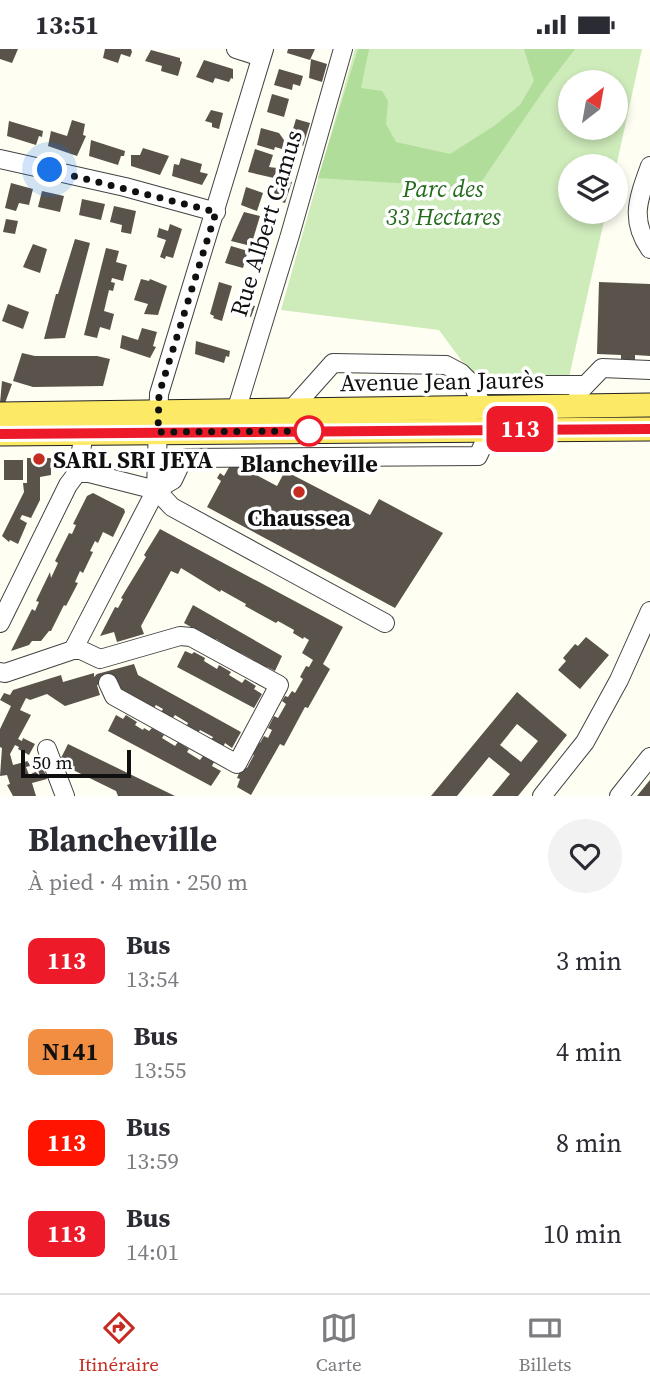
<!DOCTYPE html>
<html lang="fr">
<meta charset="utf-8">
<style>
:root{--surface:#fff;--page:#f2f2f3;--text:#2b2b33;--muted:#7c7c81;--line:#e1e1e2;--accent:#c62d22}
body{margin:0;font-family:"Source Serif 4",serif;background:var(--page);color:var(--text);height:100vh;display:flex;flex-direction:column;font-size:26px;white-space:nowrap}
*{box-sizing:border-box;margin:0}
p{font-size:23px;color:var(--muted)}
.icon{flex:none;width:38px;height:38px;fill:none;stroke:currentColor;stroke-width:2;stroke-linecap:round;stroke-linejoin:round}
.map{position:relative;height:747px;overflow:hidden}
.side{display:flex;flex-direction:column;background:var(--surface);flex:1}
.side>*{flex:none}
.badge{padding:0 14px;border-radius:10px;font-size:24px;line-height:46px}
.needle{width:46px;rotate:31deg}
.tools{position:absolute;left:558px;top:21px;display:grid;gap:14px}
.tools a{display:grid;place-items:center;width:70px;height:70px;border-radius:50%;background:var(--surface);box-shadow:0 4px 10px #0003;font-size:35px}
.scale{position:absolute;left:21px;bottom:18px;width:110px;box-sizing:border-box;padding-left:7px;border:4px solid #101010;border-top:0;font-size:19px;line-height:24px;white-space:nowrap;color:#101010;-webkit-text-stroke:5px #fff;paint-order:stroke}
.you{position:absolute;width:35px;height:35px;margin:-18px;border:5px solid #fff;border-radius:50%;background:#1a73e8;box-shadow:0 0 0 10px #1a73e833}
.map>.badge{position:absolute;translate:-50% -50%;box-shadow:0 0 0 4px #fff}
.round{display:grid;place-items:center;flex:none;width:74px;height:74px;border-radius:37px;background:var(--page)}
.head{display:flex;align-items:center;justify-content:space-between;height:119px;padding:0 28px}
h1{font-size:33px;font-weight:700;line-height:52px}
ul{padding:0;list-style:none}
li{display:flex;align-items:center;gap:21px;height:91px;padding:0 28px}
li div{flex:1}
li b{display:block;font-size:26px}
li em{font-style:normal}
li .badge{min-width:77px;font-weight:700;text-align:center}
.status{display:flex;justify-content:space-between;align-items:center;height:49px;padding:0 35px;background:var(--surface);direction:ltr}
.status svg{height:19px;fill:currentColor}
.tabs{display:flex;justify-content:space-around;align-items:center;height:98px;border-top:2px solid var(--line);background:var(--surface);font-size:19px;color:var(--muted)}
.tabs a{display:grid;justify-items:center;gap:4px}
.tabs .on{color:var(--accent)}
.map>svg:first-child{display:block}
</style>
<div class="status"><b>13:51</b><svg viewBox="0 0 49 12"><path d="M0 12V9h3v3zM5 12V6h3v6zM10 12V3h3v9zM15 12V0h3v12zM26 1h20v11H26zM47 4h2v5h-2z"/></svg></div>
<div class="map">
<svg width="650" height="747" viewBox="0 0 650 747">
<rect width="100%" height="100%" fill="#fffef3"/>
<path fill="#ceebba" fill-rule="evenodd" d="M355,0H642L616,118L570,117V163H606L567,337L476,331L439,281L281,261ZM570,33H616V79H570Z"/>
<polygon fill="#b0dd99" points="358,0 369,0 361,39 382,42 388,52 386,75 396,93 450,105 494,77 520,56 534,32 524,0 575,0 546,38 477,139 318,129"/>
<g fill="#59534c" fill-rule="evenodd">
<polygon points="0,0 18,0 12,14 0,10"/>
<polygon points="105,0 131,0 132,3 130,8 121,5 118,14 103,9"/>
<polygon points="288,0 315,0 310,11 287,4"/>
<polygon points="151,1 180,9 180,12 182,13 178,27 161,22 162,17 145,12"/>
<polygon points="311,10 327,15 322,33 309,29"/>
<polygon points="204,11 233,20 233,30 231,29 229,33 215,29 213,34 196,28"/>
<polygon points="279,20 303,27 300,37 293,35 292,41 274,36"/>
<polygon points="272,45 289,50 284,68 267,63"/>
<polygon points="211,61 223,64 219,80 212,78 212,74 205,72"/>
<polygon points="296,70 310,74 303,97 289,93"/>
<polygon points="72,71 85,75 83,86 86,87 77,107 48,97 51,82 67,87"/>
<polygon points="9,72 43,82 42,88 39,87 36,96 7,87"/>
<polygon points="261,79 279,84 284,91 282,100 275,98 274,101 257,96"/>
<polygon points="91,91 125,102 124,107 121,107 118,116 89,107"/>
<polygon points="143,99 169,107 160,126 131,117 131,106 140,106"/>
<polygon points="255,100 273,106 269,118 277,119 274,129 248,123"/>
<polygon points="181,109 202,115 200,123 208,125 202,136 172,127 174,115 179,116"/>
<polygon points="279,129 292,133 285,154 272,150"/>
<polygon points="11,134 33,140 29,156 19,154 16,162 5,159"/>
<polygon points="246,138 263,144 257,162 241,156"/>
<polygon points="42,142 64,147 60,163 38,158"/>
<polygon points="82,150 105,155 101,171 79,166"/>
<polygon points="114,157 136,162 131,185 121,183 122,176 110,173"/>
<polygon points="244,163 260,167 251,197 231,192"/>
<polygon points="6,170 18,172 15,185 3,183"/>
<polygon points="170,175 182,180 173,209 166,207 165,210 160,208 166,191 157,188 159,179 168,182"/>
<polygon points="75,190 90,194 65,289 44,290 56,245 58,245"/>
<polygon points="33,195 47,200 40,224 23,218"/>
<polygon points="231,197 248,202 243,219 225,214"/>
<polygon points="106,199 119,202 116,213 127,216 123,232 112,229 111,233 115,234 113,242 109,241 104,262 114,265 110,281 100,278 97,289 84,286"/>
<polygon points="141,230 149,232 150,230 167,237 158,266 144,265 148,255 134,251"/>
<polygon points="219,233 232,237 222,272 213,269 214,267 210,265"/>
<polygon points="599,233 650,235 650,307 635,306 635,314 621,314 621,306 597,305"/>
<polygon points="243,254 255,257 251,268 240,265"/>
<polygon points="8,255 29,263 23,280 2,272"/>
<polygon points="142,279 157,283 153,297 156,298 150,309 120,299 122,286 138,291"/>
<polygon points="196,292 230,302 229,308 226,307 224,314 195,305"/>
<polygon points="22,304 35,307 97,307 110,310 103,337 33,338 13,332"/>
<polygon points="2,332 12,335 5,354 0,354"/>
<polygon points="27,409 51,409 51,426 40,428 40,451 31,469 22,466 20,470 27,474 18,495 10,491 9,493 2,487 24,443 23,434 27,434"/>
<rect x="4" y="411" width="19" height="20"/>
<polygon points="232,413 277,437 285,422 370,466 379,450 443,484 395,559 207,458 221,432 217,429 220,424 224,427"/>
<polygon points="93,444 124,460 125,463 113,488 103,483 98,494 95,492 90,502 93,503 83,524 80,522 75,533 78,534 66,557 64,556 51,582 49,582 41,592 32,592 29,596 11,602 32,560 35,562 39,553 36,552 50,523 51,529 58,514 55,512 69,484 72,485 76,476 73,475 87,447"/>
<polygon points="160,480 343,578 323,615 330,620 308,659 305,658 284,697 280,695 251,746 237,738 240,730 237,729 242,717 247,719 254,706 250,704 257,692 260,694 264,687 268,689 272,681 268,679 274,667 278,669 286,655 282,652 285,647 288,648 292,642 295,644 303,630 300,628 306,617 309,618 313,611 302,604 309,591 304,588 303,590 293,584 294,581 278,572 276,574 245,557 246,555 221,541 220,543 181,519 178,525 171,522 141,577 144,585 117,593 114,583 100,587 115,558 118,559 123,550 121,549 146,508 144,506"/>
<polygon points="193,556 282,607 275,622 267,618 264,622 252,615 254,611 241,604 239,608 227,602 229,598 216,590 214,594 202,588 204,584 198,581 196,585 189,581 191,578 184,574"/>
<polygon points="586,588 609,606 580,640 558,621 566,612 563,609 575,595 578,597"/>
<polygon points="185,602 192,605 194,603 205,609 204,612 217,620 219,616 231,623 229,626 242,634 245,630 256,637 254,640 262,645 254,659 177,618"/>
<polygon points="134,615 138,626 241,683 232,699 225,694 223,698 211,691 213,688 200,681 198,684 186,678 188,674 175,666 172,670 161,663 163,660 156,656 153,660 120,642 118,634 115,632 97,636 100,646 65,657 47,645 30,651 26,649 20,661 31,666 18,690 22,692 23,689 35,695 29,706 18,700 19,698 15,696 10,705 13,716 28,712 30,717 26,718 29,726 43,719 47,730 32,734 36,747 13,747 7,736 10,735 7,726 0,727 2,699 0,698 0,680 11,657 0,651 4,644 10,646 13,641 61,626 63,633 94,624 94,628 97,625"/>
<path d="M517,643L567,686L536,725L518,747H492L510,725L489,708L457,747H431ZM517,675L538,692L521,713L500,696Z"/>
<polygon points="116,666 123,670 126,666 137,673 135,676 143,681 144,679 149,682 152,679 164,686 162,689 175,697 178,693 189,700 187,703 200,711 203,707 214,713 212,717 221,722 211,737 108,682"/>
<polygon points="68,695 175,747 118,747 116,742 71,720 63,722 58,715"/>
<polygon points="650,731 650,747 637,747"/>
</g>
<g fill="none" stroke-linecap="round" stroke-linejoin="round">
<g stroke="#434343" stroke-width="20">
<g id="minor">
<polyline points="236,0 261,8"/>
<polyline points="0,110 125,138 216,163"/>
<path d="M650,117C639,148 629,170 650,200"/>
<polyline points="473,336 585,336"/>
<polyline points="578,344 602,319 650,321"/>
<polyline points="291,361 333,314 446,316 461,324 473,336 482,357"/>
<polyline points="233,372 290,186 343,0"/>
<polyline points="77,424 89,424 156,441 159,345 264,0"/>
<polyline points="156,441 173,431 181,414 187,409 478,407 490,381"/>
<polyline points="156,441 172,458 385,574"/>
<polyline points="0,574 68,436 77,424 84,385 91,376"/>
<polyline points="73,601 156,441"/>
<polyline points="0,623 5,624 73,601 81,601 100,610 180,587 191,588 279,636 237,715 114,647 108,634"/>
<polyline points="47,700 65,747"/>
<polyline points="542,747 585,693 619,631 650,562"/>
<polyline points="619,747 650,708"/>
</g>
</g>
<g stroke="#212121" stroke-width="25">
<g id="major">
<polyline points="0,365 650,356"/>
<polyline points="0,385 650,380"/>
</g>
</g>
<use href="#minor" stroke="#fff" stroke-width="18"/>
<use href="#major" stroke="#fce966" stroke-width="23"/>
</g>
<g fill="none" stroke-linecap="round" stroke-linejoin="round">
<g stroke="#fff" stroke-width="16">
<polyline id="line" points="0,385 650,380"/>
</g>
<use href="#line" stroke="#ed1b2a" stroke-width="10"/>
<polyline stroke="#101010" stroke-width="7" stroke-dasharray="0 12.6" points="50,121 216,163 159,345 158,383 309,382"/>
</g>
<circle fill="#fff" stroke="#ed1b2a" stroke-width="3.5" cx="309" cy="382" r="14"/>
<g fill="#c62d22" stroke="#fff" stroke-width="2.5">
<circle cx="39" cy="410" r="7"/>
<circle cx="299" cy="443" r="7"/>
</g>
<g text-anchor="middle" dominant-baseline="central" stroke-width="7" stroke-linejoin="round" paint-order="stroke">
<g font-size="24" font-style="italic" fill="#246b1d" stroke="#fff">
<text x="443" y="139">Parc des<tspan x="443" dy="28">33 Hectares</tspan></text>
</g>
<g font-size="24" fill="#101010" stroke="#fff">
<text transform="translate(266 174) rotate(-73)">Rue Albert Camus</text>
<text transform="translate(442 332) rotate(-1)">Avenue Jean Jaurès</text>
</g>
<g font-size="24" font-weight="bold" fill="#101010" stroke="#fff" text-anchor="start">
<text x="53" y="410">SARL SRI JEYA</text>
<text x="299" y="468" text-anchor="middle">Chaussea</text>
</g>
<g font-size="24" font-weight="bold" fill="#101010" stroke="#fff">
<text x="309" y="414">Blancheville</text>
</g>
</g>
</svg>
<div class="tools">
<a><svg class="needle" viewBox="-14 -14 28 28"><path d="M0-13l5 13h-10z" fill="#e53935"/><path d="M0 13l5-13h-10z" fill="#7c7c81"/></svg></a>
<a><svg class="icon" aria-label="layers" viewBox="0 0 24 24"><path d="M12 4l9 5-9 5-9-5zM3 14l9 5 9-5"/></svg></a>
</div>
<div class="scale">50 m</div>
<div class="you" style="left:50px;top:121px"></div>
<b class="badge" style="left:520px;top:380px;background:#ed1b2a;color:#fff">113</b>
</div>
<section class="side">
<div class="head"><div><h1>Blancheville</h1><p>À pied · 4 min · 250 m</p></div><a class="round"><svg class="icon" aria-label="heart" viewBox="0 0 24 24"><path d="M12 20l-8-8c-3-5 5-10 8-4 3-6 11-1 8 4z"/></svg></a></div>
<ul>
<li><span class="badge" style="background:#ed1b2a;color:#fff">113</span><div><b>Bus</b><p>13:54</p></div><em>3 min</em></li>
<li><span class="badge" style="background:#f28e42;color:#111">N141</span><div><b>Bus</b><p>13:55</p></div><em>4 min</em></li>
<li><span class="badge" style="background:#ff1400;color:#fff">113</span><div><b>Bus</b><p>13:59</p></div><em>8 min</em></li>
<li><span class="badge" style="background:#ed1b2a;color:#fff">113</span><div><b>Bus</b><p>14:01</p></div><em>10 min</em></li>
</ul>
</section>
<nav class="tabs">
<a class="on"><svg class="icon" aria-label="directions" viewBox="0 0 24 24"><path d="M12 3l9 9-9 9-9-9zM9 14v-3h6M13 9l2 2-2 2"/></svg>Itinéraire</a>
<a><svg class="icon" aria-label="map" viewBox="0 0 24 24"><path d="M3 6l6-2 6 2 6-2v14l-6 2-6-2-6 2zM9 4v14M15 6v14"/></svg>Carte</a>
<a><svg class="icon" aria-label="tickets" viewBox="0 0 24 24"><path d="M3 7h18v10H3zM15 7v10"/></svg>Billets</a>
</nav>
